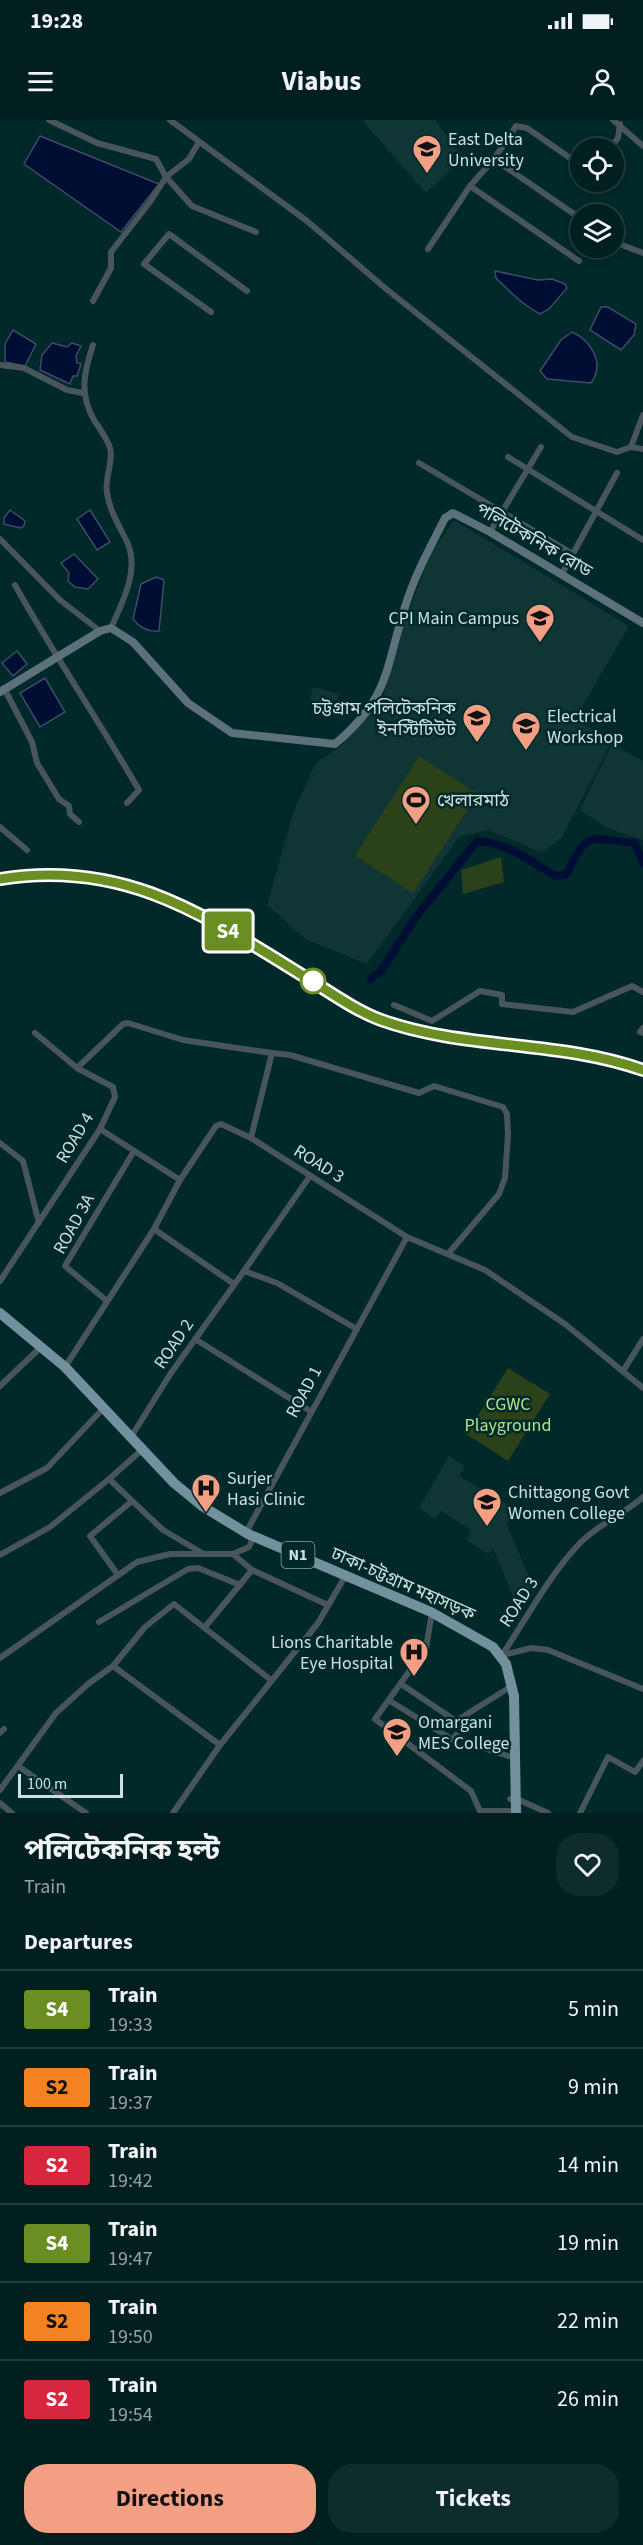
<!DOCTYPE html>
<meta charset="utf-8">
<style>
:root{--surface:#011f1f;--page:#0f2c2c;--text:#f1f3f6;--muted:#96a2a4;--line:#233d3d;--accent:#f39f83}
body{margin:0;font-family:"Source Sans 3","Noto Sans Bengali",sans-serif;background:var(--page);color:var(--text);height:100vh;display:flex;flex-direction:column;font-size:22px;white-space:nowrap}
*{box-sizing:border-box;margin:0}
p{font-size:20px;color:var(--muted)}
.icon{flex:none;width:33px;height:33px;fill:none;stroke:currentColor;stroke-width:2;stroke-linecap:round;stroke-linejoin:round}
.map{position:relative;height:1693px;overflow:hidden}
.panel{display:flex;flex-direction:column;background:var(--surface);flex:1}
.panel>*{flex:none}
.badge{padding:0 12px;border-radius:4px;font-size:21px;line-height:39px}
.controls{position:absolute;left:570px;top:18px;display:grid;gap:12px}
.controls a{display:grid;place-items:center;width:54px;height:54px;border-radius:50%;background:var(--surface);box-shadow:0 3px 9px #0003,0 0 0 2px var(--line);font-size:30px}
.scale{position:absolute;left:18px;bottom:15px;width:105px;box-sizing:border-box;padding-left:6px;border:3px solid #cde0e0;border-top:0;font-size:16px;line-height:21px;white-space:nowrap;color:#cde0e0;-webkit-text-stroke:4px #012929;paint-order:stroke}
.map>.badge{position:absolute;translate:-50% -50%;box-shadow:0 0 0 3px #fff}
h2{padding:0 24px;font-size:22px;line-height:54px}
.round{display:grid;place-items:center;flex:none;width:63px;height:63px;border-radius:24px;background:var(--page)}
.overview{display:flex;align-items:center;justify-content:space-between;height:102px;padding:0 24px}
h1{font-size:28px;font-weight:700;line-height:45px}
.action{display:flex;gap:12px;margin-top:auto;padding:12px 24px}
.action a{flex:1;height:69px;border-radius:24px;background:var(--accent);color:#111;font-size:24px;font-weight:700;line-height:69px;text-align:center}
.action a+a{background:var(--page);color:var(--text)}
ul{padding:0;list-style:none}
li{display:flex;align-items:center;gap:18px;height:78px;padding:0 24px;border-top:2px solid var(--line)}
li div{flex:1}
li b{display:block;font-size:22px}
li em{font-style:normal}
li .badge{min-width:66px;font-weight:700;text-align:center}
.status{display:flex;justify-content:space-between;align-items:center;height:42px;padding:0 30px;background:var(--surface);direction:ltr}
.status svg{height:16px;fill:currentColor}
header{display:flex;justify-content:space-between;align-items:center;height:78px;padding:0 24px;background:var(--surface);font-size:27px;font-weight:700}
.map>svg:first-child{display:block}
</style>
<div class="status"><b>19:28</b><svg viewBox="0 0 49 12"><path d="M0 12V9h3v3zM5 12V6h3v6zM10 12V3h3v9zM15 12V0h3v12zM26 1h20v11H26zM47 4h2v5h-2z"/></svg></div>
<header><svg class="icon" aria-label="menu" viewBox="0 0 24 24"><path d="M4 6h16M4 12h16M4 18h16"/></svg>Viabus<svg class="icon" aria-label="person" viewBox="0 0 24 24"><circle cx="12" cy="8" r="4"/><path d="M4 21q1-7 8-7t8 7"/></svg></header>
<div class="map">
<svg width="643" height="1693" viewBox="0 0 643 1693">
<rect width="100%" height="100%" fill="#012929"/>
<g fill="#0f3535">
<polygon points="362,0 435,0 463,37 426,73"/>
<polygon points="454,400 629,506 575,599 612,621 562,717 542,733 488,710 459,717 367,844 305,819 267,785 294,690 316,643 341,626 383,577 400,511 424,451 433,430"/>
<polygon points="313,567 339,574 334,590 309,583"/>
<polygon points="612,624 643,641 643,720 607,708 580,690"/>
<polygon points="449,1336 465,1346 459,1356 515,1389 507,1404 533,1467 513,1477 493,1428 488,1434 466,1420 471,1410 441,1391 435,1399 419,1388"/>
</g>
<g fill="#2b4119">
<polygon points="419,636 478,674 413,773 355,736"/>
<polygon points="501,737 504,762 463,774 461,750"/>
<polygon points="508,1248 550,1274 508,1341 466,1314"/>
</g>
<g fill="#000e33" stroke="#3e4d67" stroke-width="1.5">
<polygon points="40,16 159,64 121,112 24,44"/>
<path d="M495,151L538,160L552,159L565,164L567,168L549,189L540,194C523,185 509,171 496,158Z"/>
<polygon points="601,187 608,187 636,204 634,215 621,230 590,210"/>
<polygon points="13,210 36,224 25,246 5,242 5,224"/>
<path d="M572,212C592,221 605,244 591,263L547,259L540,251L561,220Z"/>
<polygon points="52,223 67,227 72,223 81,226 76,236 77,243 81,244 77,256 73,256 70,264 40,250 42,235"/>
<polygon points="10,390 25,401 24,406 20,408 4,404 4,398"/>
<polygon points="90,390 110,422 97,430 77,399"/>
<polygon points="74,434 98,459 88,469 75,467 68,461 69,453 61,443"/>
<path d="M156,457L164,460L159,511C148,512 139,507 133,499L141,464Z"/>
<polygon points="17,531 27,544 13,556 2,543"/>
<polygon points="45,558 65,592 40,607 20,573"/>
</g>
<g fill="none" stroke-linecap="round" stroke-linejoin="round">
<path stroke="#000e33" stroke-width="8" d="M371,859L381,851L416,797L477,721C506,723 530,740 555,756L567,754C587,708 591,719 635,723L643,743"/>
<g stroke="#48555b" stroke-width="6">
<polyline points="49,0 97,23 156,39 166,57 192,86 256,112"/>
<polyline points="170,0 307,101 385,168 572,317 617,332 631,327 643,329"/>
<polyline points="613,0 643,26"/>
<polyline points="610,28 618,18 620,4"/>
<polyline points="494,39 574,94 580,103"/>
<polyline points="470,66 579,141"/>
<polyline points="614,122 643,133"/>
<polyline points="428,129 470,66 494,39 516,6 527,8 580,45"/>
<polyline points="93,181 111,148 111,132 150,82 166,57 189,39 199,22"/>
<polyline points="211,192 144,144 169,114 247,171"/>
<path d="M93,225C84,252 79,274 94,300C99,308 107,318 110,328C114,341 104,359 107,373C110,392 120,407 128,424C139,452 122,483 111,508"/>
<polyline points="0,245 24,248 67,270 83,273"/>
<polyline points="631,327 643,295"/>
<polyline points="508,337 643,420"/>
<polyline points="419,343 573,434"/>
<polyline points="490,412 541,327"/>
<polyline points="0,419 60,480 100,511"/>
<polyline points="562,454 617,353"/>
<path d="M15,465C54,535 99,601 139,670L127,683"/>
<polyline points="4,568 32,622 37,643 59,679 69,686 70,694 79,702"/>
<polyline points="0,707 27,730"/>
<polyline points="394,885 432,901 480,871 502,875 502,884 573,892 632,866 643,872"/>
<polyline points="643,908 640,912 643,913"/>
<polyline points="77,948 123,904 128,903 183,920 272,933"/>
<polyline points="100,1009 180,1060"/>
<polyline points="251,1018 272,933 290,935 419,973 434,966 503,987 507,994 508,1014 505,1058 499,1074 448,1134"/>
<polyline points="0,1023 23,1041 39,1103"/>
<polyline points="154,1109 234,1164"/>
<polyline points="244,1151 310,1056"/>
<polyline points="0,1161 100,1009 115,977 113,967 77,948 35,913"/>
<polyline points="107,1181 65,1146 134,1031"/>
<polyline points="195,1219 310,1291"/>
<polyline points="65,1247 154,1109 180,1060 216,1006 221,1004 251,1018 407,1117 485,1150 565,1204 643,1268"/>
<polyline points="623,1251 643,1219"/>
<polyline points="0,1266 41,1227"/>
<polyline points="131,1317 171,1253 244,1151 277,1163 355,1208"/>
<polyline points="143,1329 109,1359 163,1410 202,1433"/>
<polyline points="0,1373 47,1348 99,1293"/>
<polyline points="233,1434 252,1450"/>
<polyline points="0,1435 50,1407 109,1359"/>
<polyline points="118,1455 90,1416 132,1381"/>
<polyline points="431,1498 426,1528 375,1599 471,1671 480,1691 510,1691"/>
<polyline points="99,1502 188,1449 198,1448 240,1465"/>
<polyline points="205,1507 252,1450 328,1485"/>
<path d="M502,1535C527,1498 548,1457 579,1424C598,1404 623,1395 643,1377"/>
<polyline points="503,1535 531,1528 548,1530 643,1569"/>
<polyline points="0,1538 137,1442 170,1434 233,1434 249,1427 252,1421 248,1414 249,1407 407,1117"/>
<polyline points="113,1546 220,1625"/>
<polyline points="401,1564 456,1601 507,1569"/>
<polyline points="390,1581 453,1620 456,1615 474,1625 508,1636"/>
<polyline points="0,1613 4,1609"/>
<polyline points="18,1646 86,1693"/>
<polyline points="0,1670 56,1593 88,1564 113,1546 145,1507 174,1484 271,1560"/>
<polyline points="510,1679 515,1678 548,1693"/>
<polyline points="0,1683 12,1693"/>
<polyline points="173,1693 220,1625 318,1503 343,1460"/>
<polyline points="580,1693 608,1637 635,1652 643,1641"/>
</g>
<path stroke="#5c717b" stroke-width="8" d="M0,572L100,511L111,508L133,522L188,583L232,613L335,624C390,578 385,549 405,487C414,456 431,426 445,398L453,393L490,412L643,503"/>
<polyline stroke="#73909e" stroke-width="10" points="0,1193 65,1247 174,1363 202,1386 248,1414 431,1492 493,1527 506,1544 514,1576 516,1693"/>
<path stroke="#849f9f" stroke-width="2" stroke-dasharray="9 4.5" stroke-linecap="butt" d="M0,759C123,739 202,794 302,855C327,870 354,890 381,900C465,930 559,920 643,950"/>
</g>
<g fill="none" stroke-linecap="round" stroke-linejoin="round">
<g stroke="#fff" stroke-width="14">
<path id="line" d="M0,759C123,739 203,794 302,855C327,870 354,890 381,900C465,930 559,920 643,950"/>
</g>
<use href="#line" stroke="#6b8e23" stroke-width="9"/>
</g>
<defs>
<g id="university-pin" transform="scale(1.5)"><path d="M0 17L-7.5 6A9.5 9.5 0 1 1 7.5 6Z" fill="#f39f83" stroke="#012929"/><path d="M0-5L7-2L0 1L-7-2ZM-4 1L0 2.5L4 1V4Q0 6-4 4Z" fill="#111"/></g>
<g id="stadium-pin" transform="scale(1.5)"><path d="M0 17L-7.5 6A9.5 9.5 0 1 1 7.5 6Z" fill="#f39f83" stroke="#012929"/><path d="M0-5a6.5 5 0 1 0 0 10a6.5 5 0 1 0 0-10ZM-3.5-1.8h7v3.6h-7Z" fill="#111"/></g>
<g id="hospital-pin" transform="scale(1.5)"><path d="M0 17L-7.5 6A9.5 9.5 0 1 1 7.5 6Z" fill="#f39f83" stroke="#012929"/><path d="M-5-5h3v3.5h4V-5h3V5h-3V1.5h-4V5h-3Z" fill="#111"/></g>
</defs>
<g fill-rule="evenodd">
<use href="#university-pin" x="427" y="29"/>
<use href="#university-pin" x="540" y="498"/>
<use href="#university-pin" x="477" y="598"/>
<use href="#university-pin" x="526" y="606"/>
<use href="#stadium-pin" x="416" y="680"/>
<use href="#hospital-pin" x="206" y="1368"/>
<use href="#university-pin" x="487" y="1382"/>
<use href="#hospital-pin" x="414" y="1532"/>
<use href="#university-pin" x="397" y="1612"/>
</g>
<circle fill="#fff" stroke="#6b8e23" stroke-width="3" cx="313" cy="861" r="12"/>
<g text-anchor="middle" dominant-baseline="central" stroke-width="5" stroke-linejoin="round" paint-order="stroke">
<rect fill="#012929" stroke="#90a9a9" stroke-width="1.5" x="281.5" y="1422" width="33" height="26" rx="4.5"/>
<g font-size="16" font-weight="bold" fill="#cde0e0">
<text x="298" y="1435">N1</text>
</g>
<g font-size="18" fill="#cde0e0" stroke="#012929" text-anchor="start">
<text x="448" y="19">East Delta<tspan x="448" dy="21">University</tspan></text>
<text x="519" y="498" text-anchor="end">CPI Main Campus</text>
<text x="456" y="588" text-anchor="end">চট্টগ্রাম পলিটেকনিক<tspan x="456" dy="21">ইনস্টিটিউট</tspan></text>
<text x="547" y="596">Electrical<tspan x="547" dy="21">Workshop</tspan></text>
<text x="437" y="680">খেলারমাঠ</text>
<text x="227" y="1358">Surjer<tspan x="227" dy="21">Hasi Clinic</tspan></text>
<text x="508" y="1372">Chittagong Govt<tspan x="508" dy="21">Women College</tspan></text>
<text x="393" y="1522" text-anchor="end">Lions Charitable<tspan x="393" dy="21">Eye Hospital</tspan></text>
<text x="418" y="1602">Omargani<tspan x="418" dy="21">MES College</tspan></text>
</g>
<g font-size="18" fill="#cde0e0" stroke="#012929">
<text transform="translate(534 420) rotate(30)">পলিটেকনিক রোড</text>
<text transform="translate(75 1018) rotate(-59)">ROAD 4</text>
<text transform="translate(319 1044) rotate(32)">ROAD 3</text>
<text transform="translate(74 1104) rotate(-61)">ROAD 3A</text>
<text transform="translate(174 1224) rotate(-56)">ROAD 2</text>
<text transform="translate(304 1272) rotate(-62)">ROAD 1</text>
<text transform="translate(403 1464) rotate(24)">ঢাকা-চট্টগ্রাম মহাসড়ক</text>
<text transform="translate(519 1482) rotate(-57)">ROAD 3</text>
</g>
<g font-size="18" fill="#aee38a" stroke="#012929">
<text x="508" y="1284">CGWC<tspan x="508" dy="21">Playground</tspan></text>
</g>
</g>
</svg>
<div class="controls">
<a><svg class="icon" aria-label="locate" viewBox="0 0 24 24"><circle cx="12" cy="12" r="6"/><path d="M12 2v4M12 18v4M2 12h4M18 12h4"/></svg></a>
<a><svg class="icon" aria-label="layers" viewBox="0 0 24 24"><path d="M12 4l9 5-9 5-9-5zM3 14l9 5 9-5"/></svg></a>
</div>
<div class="scale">100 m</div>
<b class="badge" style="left:228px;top:811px;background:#6b8e23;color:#fff">S4</b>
</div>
<section class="panel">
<div class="overview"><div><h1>পলিটেকনিক হল্ট</h1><p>Train</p></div><a class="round"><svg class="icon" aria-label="heart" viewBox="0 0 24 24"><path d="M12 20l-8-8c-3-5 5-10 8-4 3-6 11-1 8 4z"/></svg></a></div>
<h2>Departures</h2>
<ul>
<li><span class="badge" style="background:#6b8e23;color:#fff">S4</span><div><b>Train</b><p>19:33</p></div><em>5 min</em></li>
<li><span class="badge" style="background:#f58220;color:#111">S2</span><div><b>Train</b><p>19:37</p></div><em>9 min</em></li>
<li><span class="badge" style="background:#d7263d;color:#fff">S2</span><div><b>Train</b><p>19:42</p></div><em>14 min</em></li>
<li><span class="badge" style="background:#6b8e23;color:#fff">S4</span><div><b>Train</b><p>19:47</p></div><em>19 min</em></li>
<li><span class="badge" style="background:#f58220;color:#111">S2</span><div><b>Train</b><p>19:50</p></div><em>22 min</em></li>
<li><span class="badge" style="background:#d7263d;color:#fff">S2</span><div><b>Train</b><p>19:54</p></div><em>26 min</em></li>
</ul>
<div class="action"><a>Directions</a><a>Tickets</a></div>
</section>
